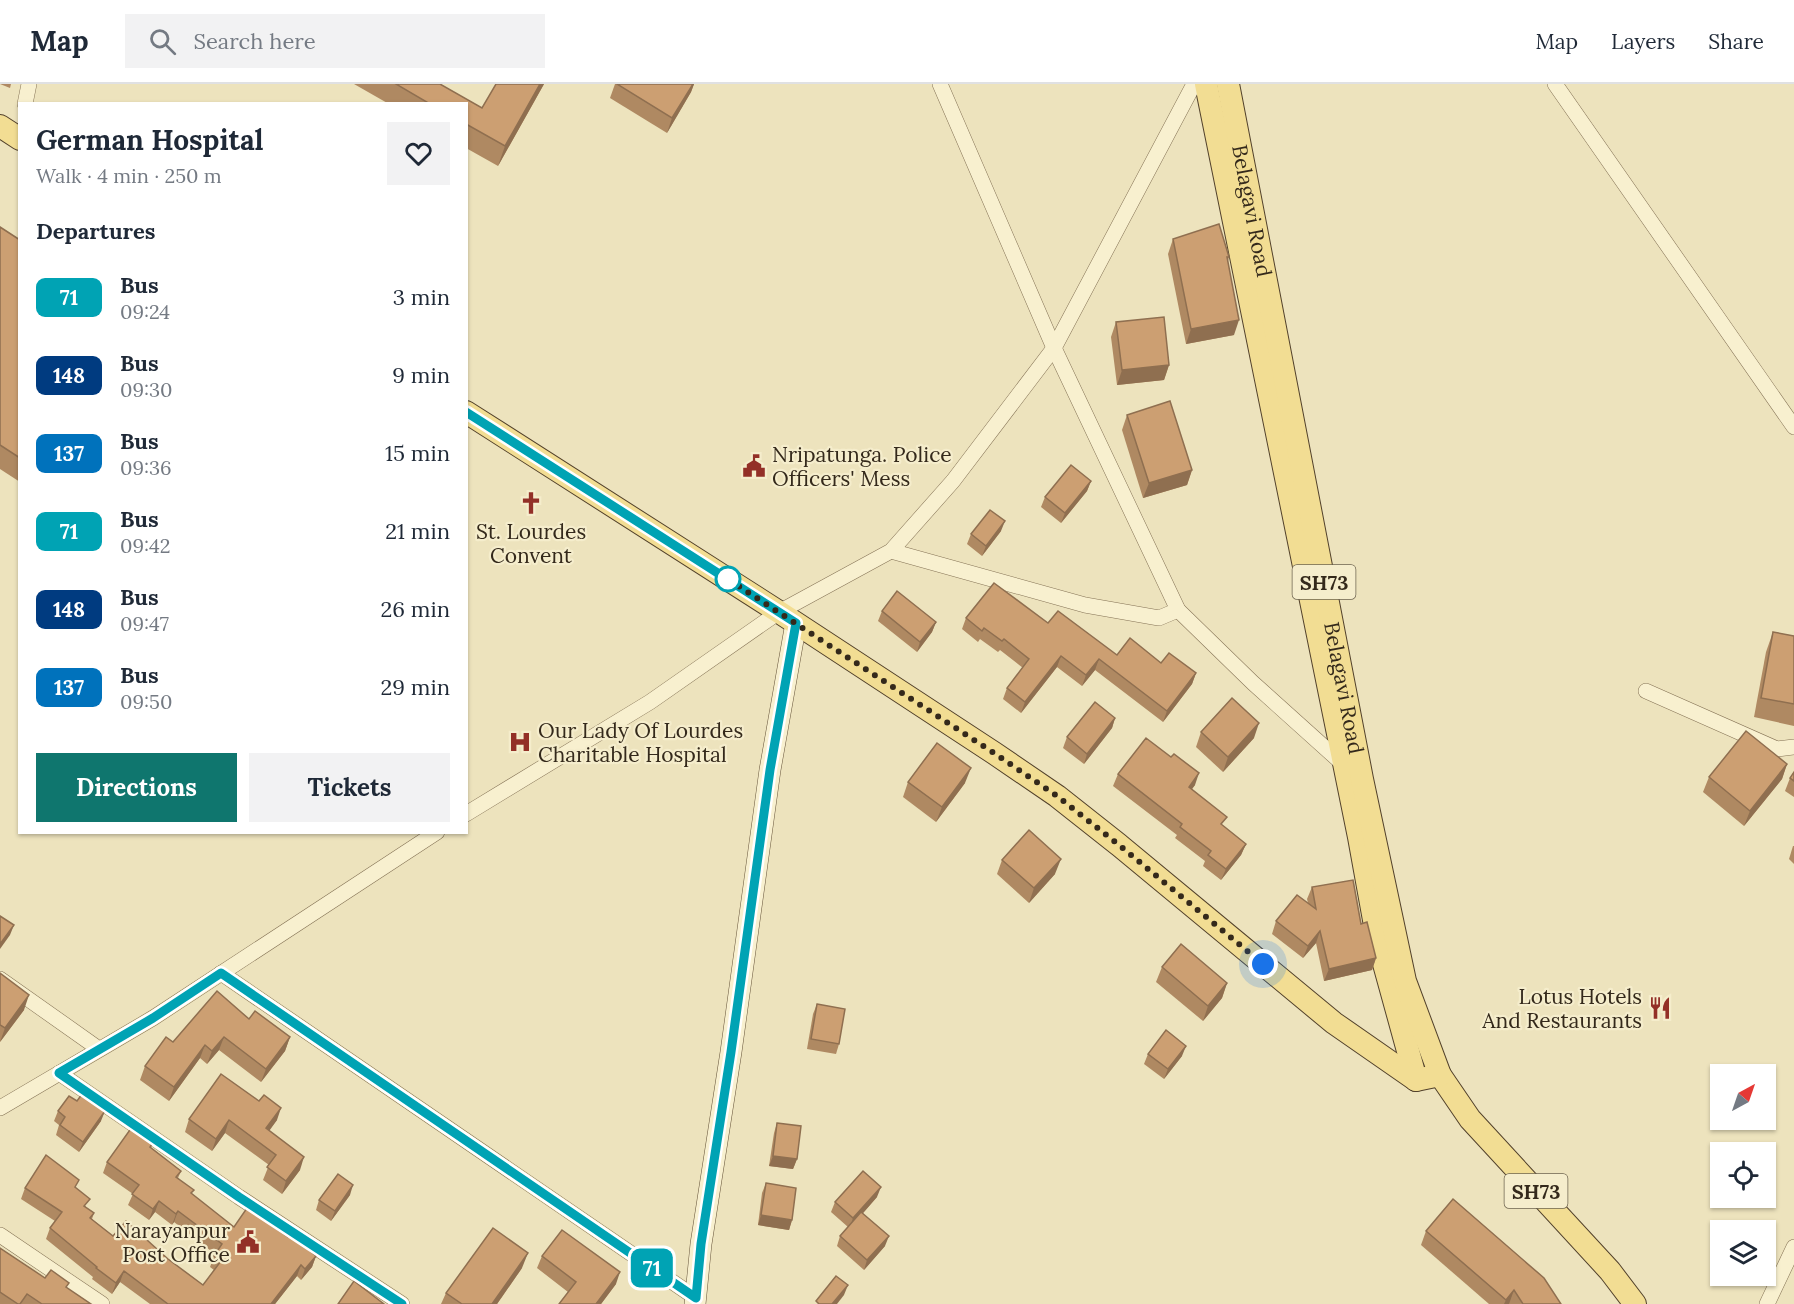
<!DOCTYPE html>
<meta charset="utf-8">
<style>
:root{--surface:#fff;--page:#f2f2f3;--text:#1f2937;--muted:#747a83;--line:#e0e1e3;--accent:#0f766e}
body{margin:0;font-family:Lora,serif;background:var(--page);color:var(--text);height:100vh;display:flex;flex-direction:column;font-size:22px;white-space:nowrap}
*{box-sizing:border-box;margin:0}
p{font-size:20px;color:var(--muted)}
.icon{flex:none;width:33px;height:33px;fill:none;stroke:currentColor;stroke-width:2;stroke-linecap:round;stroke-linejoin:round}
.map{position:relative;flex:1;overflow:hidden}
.details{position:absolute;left:18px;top:18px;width:450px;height:732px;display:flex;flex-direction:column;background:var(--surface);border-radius:0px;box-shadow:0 2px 4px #0004}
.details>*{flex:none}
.badge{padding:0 12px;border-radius:9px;font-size:21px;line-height:39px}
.needle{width:39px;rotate:40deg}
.controls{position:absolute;left:1710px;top:980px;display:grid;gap:12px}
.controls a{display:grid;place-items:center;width:66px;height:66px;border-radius:0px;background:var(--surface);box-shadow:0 2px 4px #0004;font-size:30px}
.you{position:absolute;width:30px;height:30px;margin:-15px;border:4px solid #fff;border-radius:50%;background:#1a73e8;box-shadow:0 0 0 9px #1a73e833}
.map>.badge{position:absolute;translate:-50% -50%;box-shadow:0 0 0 3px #fff}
h2{padding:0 18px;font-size:22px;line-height:54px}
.round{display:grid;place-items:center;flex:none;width:63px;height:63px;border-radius:0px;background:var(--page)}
.overview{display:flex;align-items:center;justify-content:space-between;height:102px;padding:0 18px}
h1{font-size:28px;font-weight:700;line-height:45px}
.button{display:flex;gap:12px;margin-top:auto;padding:12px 18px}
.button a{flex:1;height:69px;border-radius:0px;background:var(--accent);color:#fff;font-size:24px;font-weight:700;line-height:69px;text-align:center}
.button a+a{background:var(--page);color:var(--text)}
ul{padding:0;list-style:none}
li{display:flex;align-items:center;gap:18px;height:78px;padding:0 18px}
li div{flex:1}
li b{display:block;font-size:22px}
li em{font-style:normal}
li .badge{min-width:66px;font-weight:700;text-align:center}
header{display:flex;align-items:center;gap:36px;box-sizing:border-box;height:84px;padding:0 30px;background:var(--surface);border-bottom:2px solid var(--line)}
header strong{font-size:28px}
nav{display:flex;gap:33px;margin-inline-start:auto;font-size:21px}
.search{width:420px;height:54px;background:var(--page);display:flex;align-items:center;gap:15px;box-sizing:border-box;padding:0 21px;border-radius:0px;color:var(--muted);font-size:22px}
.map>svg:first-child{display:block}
</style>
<header>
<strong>Map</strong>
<div class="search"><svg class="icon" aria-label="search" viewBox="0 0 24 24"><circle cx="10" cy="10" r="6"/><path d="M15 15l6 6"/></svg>Search here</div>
<nav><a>Map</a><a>Layers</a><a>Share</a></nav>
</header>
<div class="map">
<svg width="1794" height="1220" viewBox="0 0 1794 1220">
<rect width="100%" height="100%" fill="#ede3bd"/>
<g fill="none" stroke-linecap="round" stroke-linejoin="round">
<g stroke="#857356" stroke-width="16">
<g id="street">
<polyline points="940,0 1054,264 1178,526 1253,599 1343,680"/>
<polyline points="1555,0 1794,343"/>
<polyline points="25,20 29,0"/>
<polyline points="891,467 1085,521 1159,534 1178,526"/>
<polyline points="1646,607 1777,665 1794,663"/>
<polyline points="466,730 650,618 779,528 891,467 953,397 1054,264 1194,0"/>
<polyline points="221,889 696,1214"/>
<polyline points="0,895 99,965"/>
<polyline points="59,989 239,1113 402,1220"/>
<polyline points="0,1024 153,934 437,748"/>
<polyline points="0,1151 102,1220"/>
<polyline points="1767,1220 1794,1163"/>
</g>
</g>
<g stroke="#66543a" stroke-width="22">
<polyline id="secondary" points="695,1220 701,1160 731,968 770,686 796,539"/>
</g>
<g stroke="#52412b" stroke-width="24">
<g id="primary">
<polyline points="1206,0 1359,753 1378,858 1416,996"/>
<path id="s1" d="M1228,0L1362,695L1405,897L1440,991L1470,1035L1610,1187L1635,1220"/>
<polyline points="0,42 20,55"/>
<polyline points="466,328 779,528 994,669 1057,712 1119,761 1334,939 1416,996 1440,991"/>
</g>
</g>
<use href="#street" stroke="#f8f0cf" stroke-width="15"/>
<use href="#secondary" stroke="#f8f0cf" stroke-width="21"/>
<use href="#primary" stroke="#f2dd93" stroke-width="22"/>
</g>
<g fill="#af8962">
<polygon points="0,0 11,0 10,4"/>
<polygon points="354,0 440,0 482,24 496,0 544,0 498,82 466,64 466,20 389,20"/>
<polygon points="615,0 694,0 691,8 667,49 610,14"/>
<polygon points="0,143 20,156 20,398 0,385"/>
<polygon points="1173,155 1229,173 1228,177 1234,251 1186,260 1168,170"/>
<polygon points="1116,238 1169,281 1164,296 1117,301 1111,253"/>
<polygon points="1127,331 1192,386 1187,401 1143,414 1122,346"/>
<polygon points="1091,397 1087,407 1061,439 1041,423 1045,413"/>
<polygon points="1001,447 982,472 967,460 971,450"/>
<polygon points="882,527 936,538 932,548 917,568 878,537"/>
<polygon points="966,534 1048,539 1117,571 1161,579 1196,589 1192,600 1163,638 1095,586 1082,602 1057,583 1021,629 1003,615 1007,604 1023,584 1000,566 998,568 980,555 978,558 962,545"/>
<polygon points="1773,548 1794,552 1794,642 1754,633 1766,568"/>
<polygon points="1115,634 1112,644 1084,680 1063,664 1067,653"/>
<polygon points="1201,648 1254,654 1223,688 1196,663"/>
<polygon points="1787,680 1782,695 1744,742 1703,708 1709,693"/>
<polygon points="1794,688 1794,713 1785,707 1790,694"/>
<polygon points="1118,690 1195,701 1192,705 1223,742 1246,760 1241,771 1221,796 1203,782 1205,777 1175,754 1177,751 1113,702"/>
<polygon points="908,698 965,699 936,738 903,713"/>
<polygon points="1793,762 1794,762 1794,780 1789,775"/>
<polygon points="1002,776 1055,790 1029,819 997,790"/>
<polygon points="1312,803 1361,840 1376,874 1372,886 1324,897 1316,859 1303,874 1272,850 1276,837 1308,819 1307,815"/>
<polygon points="1162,883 1227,899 1222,914 1203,937 1156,898"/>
<polygon points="0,889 24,926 0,958"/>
<polygon points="817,920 839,960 836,970 807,965 813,930"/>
<polygon points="249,935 290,953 285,967 261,998 219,966 207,980 200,974 169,1017 140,996 145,982 173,958"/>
<polygon points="1148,970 1182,972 1164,995 1144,980"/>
<polygon points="58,1027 101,1037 79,1068 56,1051 59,1041 54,1037"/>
<polygon points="189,1035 277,1036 269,1046 300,1086 282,1110 263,1096 269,1081 225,1049 212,1067 185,1048"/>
<polygon points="777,1039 797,1075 793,1085 769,1082 774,1049"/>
<polygon points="153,1058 151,1064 181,1087 178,1094 192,1110 234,1143 316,1172 312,1183 301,1196 297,1192 275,1220 150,1220 120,1198 112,1210 92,1195 93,1193 46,1155 50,1144 55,1137 21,1115 25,1104 76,1104 86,1123 94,1129 92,1135 113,1152 168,1175 203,1201 214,1186 210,1183 215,1170 174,1138 172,1141 155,1128 149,1136 128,1121 133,1110 103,1089 107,1078"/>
<polygon points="766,1099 792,1136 789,1146 758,1141 762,1109"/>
<polygon points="350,1111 331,1137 316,1126 319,1116"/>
<polygon points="877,1113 863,1129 885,1162 864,1186 837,1162 840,1152 848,1143 831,1128 835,1118"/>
<polygon points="1426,1147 1561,1220 1489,1220 1421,1161"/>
<polygon points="0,1164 45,1194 67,1204 91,1220 0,1220"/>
<polygon points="542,1172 616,1200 601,1220 559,1220 568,1208 537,1184"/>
<polygon points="522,1184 497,1220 441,1220 446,1209"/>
</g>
<g fill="#8f6f50">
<polygon points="540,0 544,0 498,82 505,62"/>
<polygon points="693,0 694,0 691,8 667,49 672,34"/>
<polygon points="1239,236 1234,251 1186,260 1191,245"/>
<polygon points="1169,281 1164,296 1117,301 1122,286"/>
<polygon points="1192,386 1187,401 1143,414 1149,399"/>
<polygon points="1091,397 1087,407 1061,439 1065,429"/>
<polygon points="1005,437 1001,447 982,472 986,462"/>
<polygon points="936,538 932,548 917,568 920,558"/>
<polygon points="1061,572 1057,583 1021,629 1025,618"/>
<polygon points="1099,575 1095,586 1082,602 1086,591"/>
<polygon points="1196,589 1192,600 1163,638 1167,627"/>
<polygon points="1115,634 1112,644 1084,680 1087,670"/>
<polygon points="1259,639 1254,654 1223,688 1228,673"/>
<polygon points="1787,680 1782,695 1744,742 1750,727"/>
<polygon points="971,684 965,699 936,738 942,723"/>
<polygon points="1199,689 1195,701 1184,715 1189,703"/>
<polygon points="1246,760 1241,771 1221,796 1226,785"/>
<polygon points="1061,775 1055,790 1029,819 1034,804"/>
<polygon points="14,841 10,851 0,865 0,860"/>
<polygon points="1320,847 1316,859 1303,874 1308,862"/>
<polygon points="1376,874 1372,886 1324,897 1329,885"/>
<polygon points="1227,899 1222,914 1203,937 1208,922"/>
<polygon points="29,911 24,926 0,958 5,944"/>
<polygon points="224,953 219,966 207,980 212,967"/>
<polygon points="290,953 285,967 261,998 266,985"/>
<polygon points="205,961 200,974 169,1017 174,1003"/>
<polygon points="1186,962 1182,972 1164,995 1168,985"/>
<polygon points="281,1024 277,1036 262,1057 266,1044"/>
<polygon points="105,1027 101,1037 79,1068 83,1058"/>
<polygon points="229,1036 225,1049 212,1067 216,1055"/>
<polygon points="773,1072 797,1075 793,1085 769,1082"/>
<polygon points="304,1073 300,1086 282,1110 286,1097"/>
<polygon points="353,1101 350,1111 331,1137 335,1127"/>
<polygon points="881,1103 877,1113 850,1144 853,1134"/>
<polygon points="159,1117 155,1128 149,1136 153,1125"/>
<polygon points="178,1127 174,1138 172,1141 176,1130"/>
<polygon points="761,1131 792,1136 789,1146 758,1141"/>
<polygon points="889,1152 885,1162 864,1186 867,1176"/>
<polygon points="528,1169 522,1184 497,1220 492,1220"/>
<polygon points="316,1172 312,1183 301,1196 305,1185"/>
<polygon points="301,1181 297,1192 275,1220 271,1220"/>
<polygon points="124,1187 120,1198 112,1210 116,1199"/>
<polygon points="620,1188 616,1200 601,1220 596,1220"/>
<polygon points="848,1201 844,1211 837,1220 832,1220"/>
<polygon points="1514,1206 1509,1220 1504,1220 1506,1216"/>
</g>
<g fill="#cc9f72" stroke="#8f6f50" stroke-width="1.5">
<polygon points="396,0 440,0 482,24 496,0 540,0 505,62 466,40 466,20 430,20"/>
<polygon points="617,0 693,0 672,34"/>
<polygon points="1219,140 1229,173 1227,173 1239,236 1191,245 1173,155"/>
<polygon points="0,143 20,156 20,374 0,361"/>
<polygon points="1164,233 1169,281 1122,286 1116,238"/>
<polygon points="1170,317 1192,386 1149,399 1127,331"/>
<polygon points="1071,381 1091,397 1065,429 1045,413"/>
<polygon points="990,426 1005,437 986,462 971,450"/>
<polygon points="994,499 1048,539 1058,527 1117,571 1130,554 1161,579 1169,569 1196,589 1167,627 1099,575 1086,591 1061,572 1025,618 1007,604 1029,575 1004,555 1002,557 984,544 982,547 966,534"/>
<polygon points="897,507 936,538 920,558 882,527"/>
<polygon points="1773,548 1794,552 1794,620 1761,614"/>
<polygon points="1232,614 1259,639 1228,673 1201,648"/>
<polygon points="1095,618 1115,634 1087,670 1067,653"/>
<polygon points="1746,647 1787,680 1750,727 1709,693"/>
<polygon points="1146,654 1171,673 1174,670 1199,689 1189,703 1227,733 1221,740 1246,760 1226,785 1208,771 1211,767 1180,743 1182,740 1118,690"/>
<polygon points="937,659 971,684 942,723 908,698"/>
<polygon points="1794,688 1794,697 1790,694"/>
<polygon points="1029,746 1061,775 1034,804 1002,776"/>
<polygon points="1353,796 1361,840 1367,838 1376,874 1329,885 1320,847 1308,862 1276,837 1297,811 1316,825 1312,803"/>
<polygon points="0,832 14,841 0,860"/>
<polygon points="1181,860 1227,899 1208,922 1162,883"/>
<polygon points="0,889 29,911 5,944 0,941"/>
<polygon points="217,907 249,935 255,927 290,953 266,985 224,953 212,967 205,961 174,1003 145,982 166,953 173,958"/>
<polygon points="817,920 845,925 839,960 811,955"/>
<polygon points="1166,946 1186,962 1168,985 1148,970"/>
<polygon points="221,990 259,1017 264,1011 281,1024 266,1044 304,1073 286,1097 267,1083 276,1071 229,1036 216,1055 189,1035"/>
<polygon points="82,1010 105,1027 83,1058 60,1041 65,1033 58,1027 69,1012 77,1017"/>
<polygon points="777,1039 801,1042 797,1075 773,1072"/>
<polygon points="132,1043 153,1058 150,1063 181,1087 176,1093 194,1106 191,1109 234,1143 247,1124 288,1153 290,1150 316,1172 305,1185 301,1181 271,1220 168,1220 124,1187 116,1199 96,1184 97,1183 50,1144 62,1128 25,1104 46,1071 79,1096 75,1103 90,1115 84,1122 94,1129 90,1134 113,1152 126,1137 168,1175 203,1201 221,1177 214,1172 222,1160 178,1127 176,1130 159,1117 153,1125 132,1110 139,1101 107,1078"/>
<polygon points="863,1087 881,1103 853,1134 835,1118"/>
<polygon points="338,1090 353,1101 335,1127 319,1116"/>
<polygon points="766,1099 796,1104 792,1136 761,1131"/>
<polygon points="1453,1115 1544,1194 1561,1220 1523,1220 1514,1206 1506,1216 1426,1147"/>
<polygon points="861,1128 889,1152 867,1176 840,1152"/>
<polygon points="493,1144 528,1169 492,1220 462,1220 446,1209"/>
<polygon points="562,1146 620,1188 596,1220 559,1220 576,1198 542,1172"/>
<polygon points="0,1164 45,1194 51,1186 69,1199 66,1203 91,1220 42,1220 27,1210 20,1220 18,1220 0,1208"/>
<polygon points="836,1192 848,1201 832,1220 819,1220 816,1217"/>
<polygon points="354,1197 384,1220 338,1220"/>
</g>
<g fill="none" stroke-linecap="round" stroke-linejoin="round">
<g stroke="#fff" stroke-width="14">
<polyline id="line" points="402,1220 239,1113 59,989 153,934 221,889 696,1214 701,1160 731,968 770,686 796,539 466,328"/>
</g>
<use href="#line" stroke="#00a3b4" stroke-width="9"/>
<polyline stroke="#34291b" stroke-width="6" stroke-dasharray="0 10.8" points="728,495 720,490 994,669 1057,712 1119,761 1263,880"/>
</g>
<defs>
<g id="civic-bare" transform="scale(1.8)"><path d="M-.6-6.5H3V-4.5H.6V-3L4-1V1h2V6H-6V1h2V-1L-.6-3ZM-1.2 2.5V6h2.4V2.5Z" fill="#933027" stroke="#f5edcc" stroke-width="2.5" paint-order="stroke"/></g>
<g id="church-bare" transform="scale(1.8)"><path d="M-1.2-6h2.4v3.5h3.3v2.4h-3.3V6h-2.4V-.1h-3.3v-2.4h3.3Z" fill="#933027" stroke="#f5edcc" stroke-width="2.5" paint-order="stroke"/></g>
<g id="hospital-bare" transform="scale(1.8)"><path d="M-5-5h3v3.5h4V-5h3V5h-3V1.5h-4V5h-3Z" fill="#933027" stroke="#f5edcc" stroke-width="2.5" paint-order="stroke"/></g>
<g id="restaurant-bare" transform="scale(1.8)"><path d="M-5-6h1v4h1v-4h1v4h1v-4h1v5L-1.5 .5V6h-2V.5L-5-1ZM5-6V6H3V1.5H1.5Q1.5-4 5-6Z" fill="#933027" stroke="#f5edcc" stroke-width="2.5" paint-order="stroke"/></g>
</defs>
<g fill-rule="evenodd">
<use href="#civic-bare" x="754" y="382"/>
<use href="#church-bare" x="531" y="419"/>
<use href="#hospital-bare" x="520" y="658"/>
<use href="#restaurant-bare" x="1660" y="924"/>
<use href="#civic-bare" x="248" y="1158"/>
</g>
<circle fill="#fff" stroke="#00a3b4" stroke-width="3" cx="728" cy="495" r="12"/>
<g text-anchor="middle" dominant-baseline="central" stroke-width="4.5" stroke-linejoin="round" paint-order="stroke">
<g fill="#f5edcc" stroke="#6e6450" stroke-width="1.5">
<rect x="1292.5" y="481" width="63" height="34" rx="4.5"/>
<rect x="1504.5" y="1090" width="63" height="34" rx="4.5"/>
</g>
<g font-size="20" font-weight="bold" fill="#34291b">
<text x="1324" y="498">SH73</text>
<text x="1536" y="1107">SH73</text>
</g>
<g font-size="21" fill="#34291b" stroke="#f5edcc">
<text stroke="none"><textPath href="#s1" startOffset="129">Belagavi Road</textPath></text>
<text stroke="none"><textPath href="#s1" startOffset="615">Belagavi Road</textPath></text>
</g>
<g font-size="21" fill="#34291b" stroke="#f5edcc" text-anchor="start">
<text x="772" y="370">Nripatunga. Police<tspan x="772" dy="24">Officers' Mess</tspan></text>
<text x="531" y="447" text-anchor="middle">St. Lourdes<tspan x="531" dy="24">Convent</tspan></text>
<text x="538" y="646">Our Lady Of Lourdes<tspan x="538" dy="24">Charitable Hospital</tspan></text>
<text x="1642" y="912" text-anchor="end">Lotus Hotels<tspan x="1642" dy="24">And Restaurants</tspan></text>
<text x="230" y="1146" text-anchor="end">Narayanpur<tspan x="230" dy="24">Post Office</tspan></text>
</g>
</g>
</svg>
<div class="controls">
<a><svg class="needle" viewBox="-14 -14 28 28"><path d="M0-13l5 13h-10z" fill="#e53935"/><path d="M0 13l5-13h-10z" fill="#747a83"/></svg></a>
<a><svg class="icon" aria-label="locate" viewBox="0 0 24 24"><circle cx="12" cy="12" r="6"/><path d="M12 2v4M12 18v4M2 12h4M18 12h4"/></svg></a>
<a><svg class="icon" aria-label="layers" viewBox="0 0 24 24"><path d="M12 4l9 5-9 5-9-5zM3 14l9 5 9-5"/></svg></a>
</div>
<div class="you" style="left:1263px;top:880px"></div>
<b class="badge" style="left:652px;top:1184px;background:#00a3b4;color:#fff">71</b>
<section class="details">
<div class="overview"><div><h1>German Hospital</h1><p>Walk · 4 min · 250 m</p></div><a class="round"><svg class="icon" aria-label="heart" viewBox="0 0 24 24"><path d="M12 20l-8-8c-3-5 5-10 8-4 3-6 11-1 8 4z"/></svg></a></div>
<h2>Departures</h2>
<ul>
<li><span class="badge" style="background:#00a3b4;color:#fff">71</span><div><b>Bus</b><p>09:24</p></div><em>3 min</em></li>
<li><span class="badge" style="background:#003b80;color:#fff">148</span><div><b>Bus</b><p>09:30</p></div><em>9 min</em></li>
<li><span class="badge" style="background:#0072bc;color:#fff">137</span><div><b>Bus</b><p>09:36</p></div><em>15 min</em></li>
<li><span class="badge" style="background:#00a3b4;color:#fff">71</span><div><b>Bus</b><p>09:42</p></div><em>21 min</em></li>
<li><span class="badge" style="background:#003b80;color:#fff">148</span><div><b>Bus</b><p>09:47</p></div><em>26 min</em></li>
<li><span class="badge" style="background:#0072bc;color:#fff">137</span><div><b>Bus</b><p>09:50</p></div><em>29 min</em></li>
</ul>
<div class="button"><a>Directions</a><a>Tickets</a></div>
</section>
</div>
